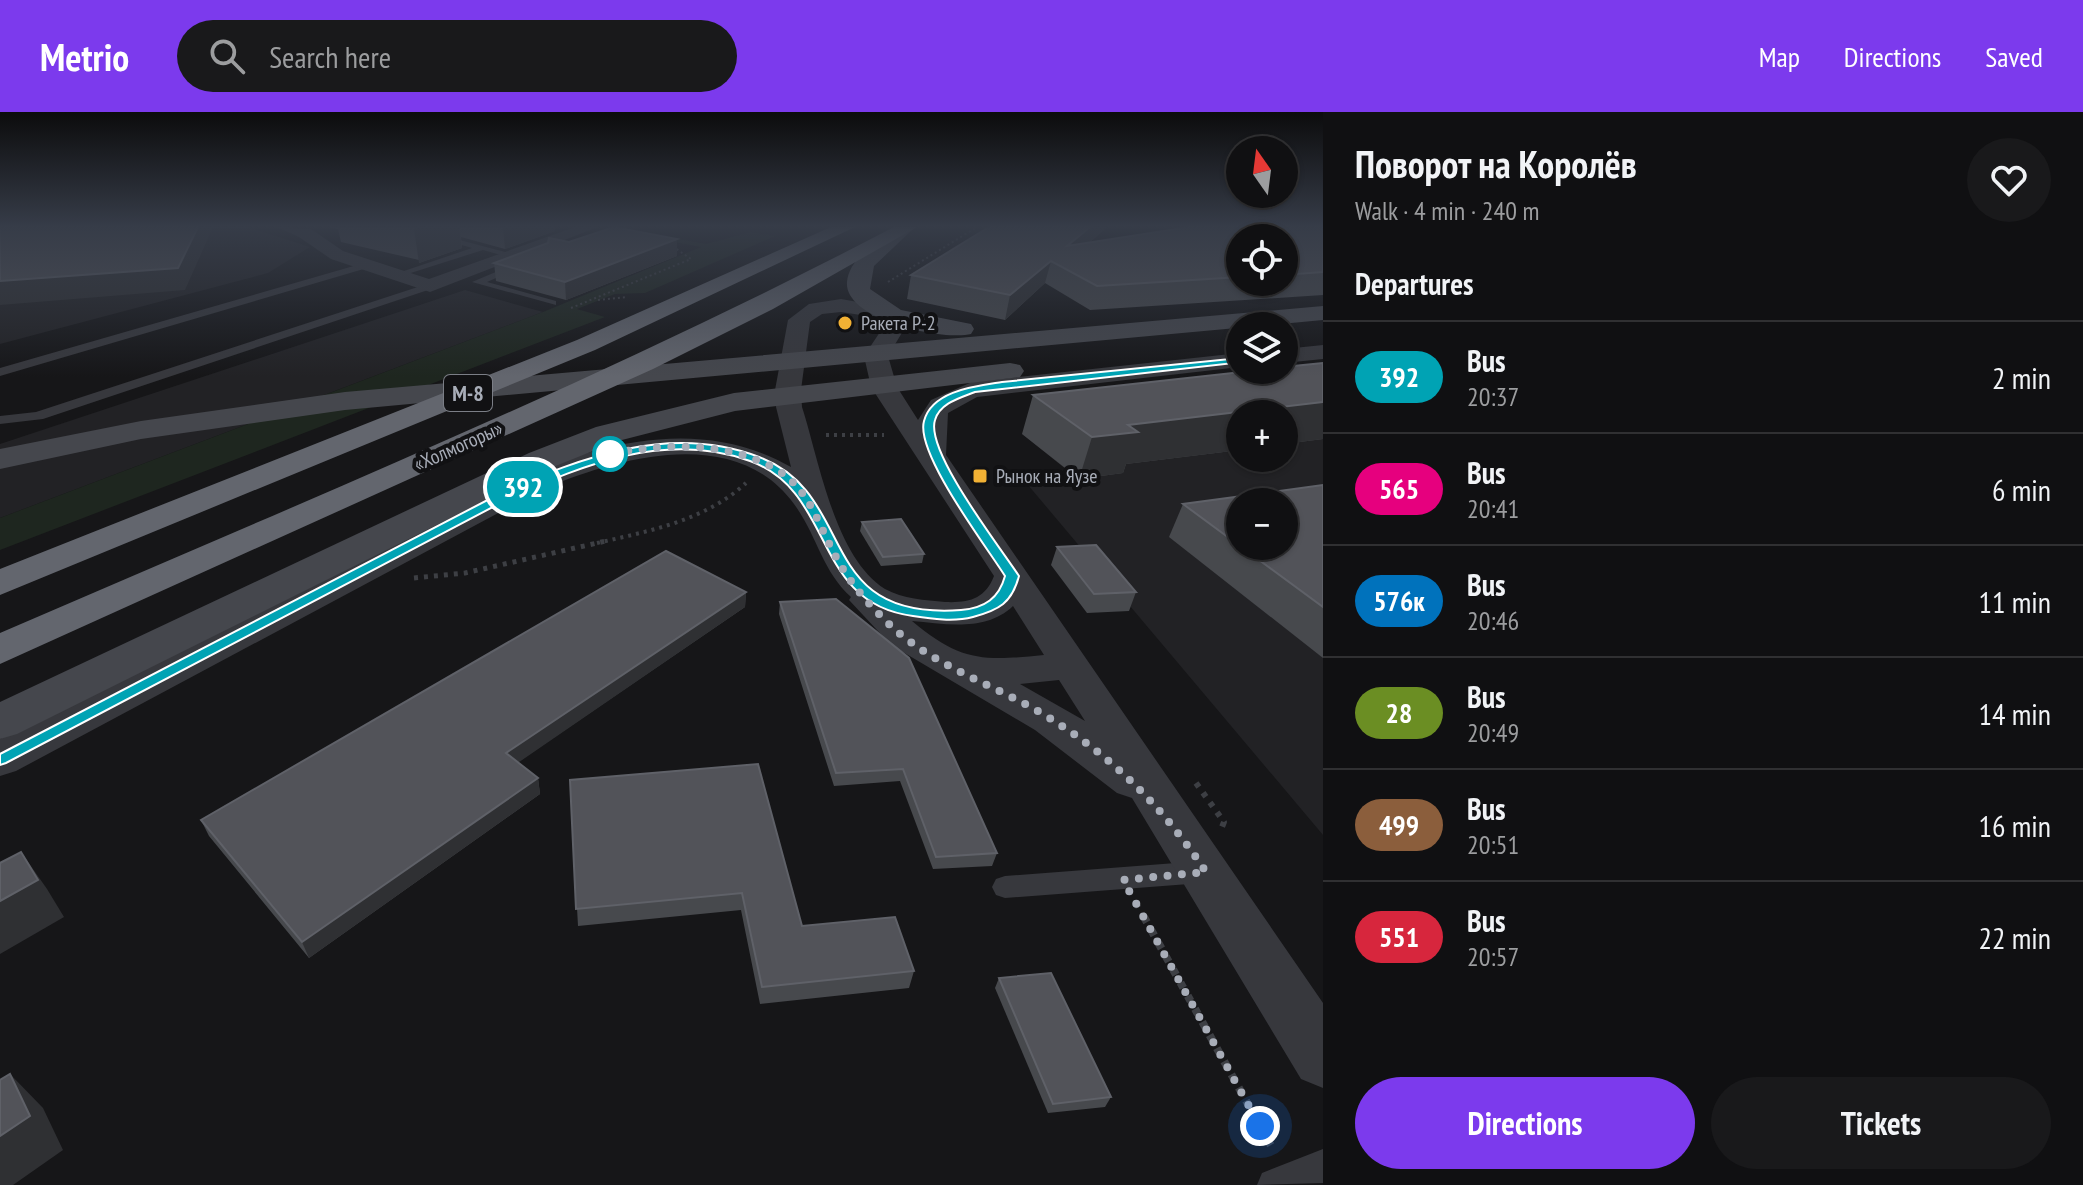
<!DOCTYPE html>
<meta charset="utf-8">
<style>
:root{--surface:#101012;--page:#19191b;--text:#f1f3f6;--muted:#9c9d9f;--line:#303032;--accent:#7c3aed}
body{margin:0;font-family:"PT Sans Narrow",sans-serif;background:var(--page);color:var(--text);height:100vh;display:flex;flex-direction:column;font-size:30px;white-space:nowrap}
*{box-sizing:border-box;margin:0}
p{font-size:26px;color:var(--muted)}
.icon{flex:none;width:44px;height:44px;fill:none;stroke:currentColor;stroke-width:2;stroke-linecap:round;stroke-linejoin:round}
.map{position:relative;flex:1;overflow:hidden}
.panel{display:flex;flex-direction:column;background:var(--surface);width:760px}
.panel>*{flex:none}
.badge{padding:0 16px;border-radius:26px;font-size:28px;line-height:52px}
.needle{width:52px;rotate:346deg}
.controls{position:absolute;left:1226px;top:24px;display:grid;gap:16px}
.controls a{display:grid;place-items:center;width:72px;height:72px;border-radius:50%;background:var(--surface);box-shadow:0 2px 6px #0004,0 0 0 2px var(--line);font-size:40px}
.you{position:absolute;width:40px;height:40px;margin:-20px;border:6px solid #fff;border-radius:50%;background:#1a73e8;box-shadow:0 0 0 12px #1a73e833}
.map>.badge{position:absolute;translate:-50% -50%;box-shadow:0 0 0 4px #fff}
h2{padding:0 32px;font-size:30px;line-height:72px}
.round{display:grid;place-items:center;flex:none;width:84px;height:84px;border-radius:42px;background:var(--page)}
.head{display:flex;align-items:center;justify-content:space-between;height:136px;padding:0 32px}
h1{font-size:38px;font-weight:600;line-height:60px}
.cta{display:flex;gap:16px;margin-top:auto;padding:16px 32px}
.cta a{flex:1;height:92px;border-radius:48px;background:var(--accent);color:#fff;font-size:32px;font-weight:600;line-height:92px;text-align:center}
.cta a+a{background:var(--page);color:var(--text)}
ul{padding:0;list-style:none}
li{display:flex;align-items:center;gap:24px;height:112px;padding:0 32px;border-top:2px solid var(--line)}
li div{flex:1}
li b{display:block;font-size:30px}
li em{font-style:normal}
li .badge{min-width:88px;font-weight:700;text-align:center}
header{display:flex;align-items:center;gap:48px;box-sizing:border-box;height:112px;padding:0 40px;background:var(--accent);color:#fff}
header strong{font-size:38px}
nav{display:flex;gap:44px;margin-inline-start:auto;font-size:28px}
.search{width:560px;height:72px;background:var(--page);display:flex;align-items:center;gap:20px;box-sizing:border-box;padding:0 28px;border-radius:44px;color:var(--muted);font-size:30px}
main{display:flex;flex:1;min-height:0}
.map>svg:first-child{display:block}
</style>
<header>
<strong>Metrio</strong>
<div class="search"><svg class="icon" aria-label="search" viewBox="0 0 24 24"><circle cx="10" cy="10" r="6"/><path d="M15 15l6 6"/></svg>Search here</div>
<nav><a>Map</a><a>Directions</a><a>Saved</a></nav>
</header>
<main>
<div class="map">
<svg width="1323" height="1073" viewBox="0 0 1323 1073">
<rect width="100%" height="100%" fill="#161618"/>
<g fill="#222225" fill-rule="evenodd">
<polygon points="0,115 248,115 310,135 268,161 0,232"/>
<polygon points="465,178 543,200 0,406 0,332"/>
<path d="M1323,287V723L1028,373L1078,367L1022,322ZM1240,302H1284V346H1240ZM1240,390H1284V434H1240Z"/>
</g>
<polygon fill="#1e261f" points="629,118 706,132 751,120 775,124 645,181 615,182 577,197 605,205 0,438 0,406 543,200 701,135 622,120"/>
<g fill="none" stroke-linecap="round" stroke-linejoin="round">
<g stroke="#3d3f44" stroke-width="2" stroke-dasharray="2 3" stroke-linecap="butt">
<polyline points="888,170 977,115"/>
<polyline points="598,188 627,185"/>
<polyline points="571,196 691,147 675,136"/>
</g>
<g stroke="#3d3f44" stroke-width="4" stroke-dasharray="3 5" stroke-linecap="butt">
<polyline points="826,323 884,323"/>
<path d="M597,431C650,419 706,408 746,371"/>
</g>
<polyline stroke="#3d3f44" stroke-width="5" stroke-dasharray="4 6" stroke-linecap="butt" points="414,466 465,461 606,429"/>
<g stroke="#3d3f44" stroke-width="6" stroke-dasharray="5 7" stroke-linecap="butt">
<polyline points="1196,671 1224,710 1222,715"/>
<polyline points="1136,791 1145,807"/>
</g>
<polyline stroke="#3d3f44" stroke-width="8" stroke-dasharray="6 9" stroke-linecap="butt" points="1144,805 1275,1041"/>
<g fill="#37383d" fill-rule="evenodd">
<polygon points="461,115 473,115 448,125 517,143 512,146 483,138 395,166 395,162 472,136 435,125"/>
<polygon points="364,151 367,156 0,264 0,256"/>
<polygon points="517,151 525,153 487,170 556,189 556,193 472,170"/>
<polygon points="430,171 434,176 43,307 0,312 0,304 36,300"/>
<polygon points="1202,749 1211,752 1215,760 1211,768 1202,771 1005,786 996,783 992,775 996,767 1005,764"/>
<polygon points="1323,1037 1323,1071 1257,1073 1262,1061"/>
</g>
<g fill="#37383d" fill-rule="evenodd">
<polygon points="277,115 311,117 343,139 429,167 575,115 598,115 430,180 331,147 299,125"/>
<path d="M841,187L897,197L906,214L888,244L897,275L918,308L931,288L972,270L1240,241V255L977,285L948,301L946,343L1323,891V976L1301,967L1132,686L1117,681L1035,618L891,533L849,488L851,485C822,459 817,423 794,392C736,312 620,345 545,376L16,659L0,664V627L494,376C588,334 695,300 791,355L776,295L775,278L788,208L809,192ZM841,200L880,206L884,214L864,244L871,275L994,464C985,487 969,491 945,490C925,488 903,487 885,477C835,446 819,348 802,295L801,278L810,210L822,202ZM1013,494L1044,543C983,549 961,550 912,509C946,512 986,520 1013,494ZM1059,568L1085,609L1020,572Z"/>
<polygon points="1323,233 1323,247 1284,251 1284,237"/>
</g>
<g fill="#45474d" fill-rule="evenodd">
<path d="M895,115L913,117L874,154L870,177L901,198L971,212L974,217L971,222C944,229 844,208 847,170C849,146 878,129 895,115Z"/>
<polygon points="1323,194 1323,208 345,298 141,327 0,357 0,337 141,309 345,280"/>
<polygon points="1010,251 1020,253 1024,259 1020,265 735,299 618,329 553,355 17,622 0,627 0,590 529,341 596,315 734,281"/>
</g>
<g fill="#63666e" fill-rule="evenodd">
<polygon points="831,115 855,115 595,238 0,483 0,457 577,228"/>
<path d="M894,115H917L773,197L653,257L0,552V521C300,391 604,267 894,115Z"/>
</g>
</g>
<g fill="#47494d" fill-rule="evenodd">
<polygon points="329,115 555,115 555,119 505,137 461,125 462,136 419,151 419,148 341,130 338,117"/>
<path d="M989,115H1107L1089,131L1323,115V183L1090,198L1045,171L1005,208L907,187L911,163ZM1240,126H1284V170H1240Z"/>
<polygon points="569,130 677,144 566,188 496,169 494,151"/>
<polygon points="1323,251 1323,327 1284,332 1240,302 1240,338 1126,352 1123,361 1079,367 1022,322 1033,283"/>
<polygon points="1323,373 1323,546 1169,425 1183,392"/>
<polygon points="862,410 924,442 922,451 881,454 860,419"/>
<polygon points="1057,435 1136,480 1129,499 1087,501 1051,453"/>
<polygon points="746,480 745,495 518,650 538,666 540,682 309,846 209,724 201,708"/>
<polygon points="780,490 997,741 992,754 933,757 900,669 834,674 779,502"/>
<polygon points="570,668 802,814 914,859 909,876 760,892 741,798 578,814"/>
<polygon points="999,866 1111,985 1105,995 1048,1001 995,876"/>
</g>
<g fill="#2f3033">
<polygon points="198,115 213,115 185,178 0,193 0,169"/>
<polygon points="422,115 459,115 462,136 419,151 414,117"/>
<polygon points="503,115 555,115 555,119 505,137"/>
<polygon points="1090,115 1107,115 1061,156 1067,134"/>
<polygon points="677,127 677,144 566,188 565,170"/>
<polygon points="1051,149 1045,171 1005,208 1010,183"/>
<polygon points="1323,290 1323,327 1284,332 1284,302 1240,302 1240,338 1126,352 1123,361 1079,367 1092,325 1128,313"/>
<polygon points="746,480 745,495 509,657 506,641"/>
<polygon points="538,666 540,682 309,846 302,830"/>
<polygon points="21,740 47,777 64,805 0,842 0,789"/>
<polygon points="10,962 43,996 63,1038 13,1073 0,1073 0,1024"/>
</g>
<g fill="#525359" stroke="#5f6168" stroke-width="2">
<polygon points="0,115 198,115 178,156 0,169"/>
<polygon points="614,115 677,127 565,170 494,151 548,131 549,126 569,130"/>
<polygon points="989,115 1090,115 1067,134 1189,115 1323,115 1323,160 1284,163 1284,126 1240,126 1240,165 1097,174 1051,149 1010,183 911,163"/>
<polygon points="1323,251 1323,290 1128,313 1138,320 1092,325 1033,283 1260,258 1284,258 1284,255"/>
<polygon points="1323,373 1323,495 1240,434 1284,434 1284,390 1240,390 1240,434 1183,392"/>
<polygon points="901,407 924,442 883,445 862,410"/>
<polygon points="1096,433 1136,480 1094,482 1057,435"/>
<polygon points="666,439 746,480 506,641 538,666 302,830 201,708"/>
<polygon points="836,487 909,546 997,741 936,745 903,657 836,661 780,490"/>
<polygon points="758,652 802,814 895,805 914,859 762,875 742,781 576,797 570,668"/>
<polygon points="21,740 38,768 0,789 0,751"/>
<polygon points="1051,861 1111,985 1053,992 999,866"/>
<polygon points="10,962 30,1004 0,1024 0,968"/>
</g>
<linearGradient id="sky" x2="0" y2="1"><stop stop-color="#0c0c0d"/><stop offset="0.43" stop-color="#363c48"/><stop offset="1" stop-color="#363c48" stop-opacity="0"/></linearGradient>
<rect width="1323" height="265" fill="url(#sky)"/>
<path fill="#00a3b4" stroke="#fff" stroke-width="2" d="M1240,246L1243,250L975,280C960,286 940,291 935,308C925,339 1000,435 1019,464C1012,491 999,498 973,505C954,510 932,507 913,504C811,491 836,380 750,349C666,319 585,352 510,386L6,651L0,653V642L501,381C582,345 671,311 759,345C860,383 812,509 961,498C985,496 999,486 1005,464C986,434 915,341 924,309C932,278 977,274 1002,270Z"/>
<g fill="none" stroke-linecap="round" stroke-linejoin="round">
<path stroke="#a8adb8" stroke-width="8" stroke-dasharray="0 14.4" d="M610,342L605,343C659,332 721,328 772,355C812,376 818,416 840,452C850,470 866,489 881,504C924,550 983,568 1036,598C1107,639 1161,692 1206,760L1123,768L1260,1014"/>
</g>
<g fill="#f2b134" stroke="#111113" stroke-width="3">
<circle cx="845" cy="211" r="8"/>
<rect x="972" y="356" width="16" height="16" rx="4"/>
</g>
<circle fill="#fff" stroke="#00a3b4" stroke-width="4" cx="610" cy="342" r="16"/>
<g text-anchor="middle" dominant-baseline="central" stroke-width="8" stroke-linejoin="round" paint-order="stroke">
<g font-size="20" fill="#a8adb8" stroke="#111113" text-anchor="start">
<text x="861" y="211">Ракета Р-2</text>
<text x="996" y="364">Рынок на Яузе</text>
</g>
<g font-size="20" fill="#a8adb8" stroke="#111113">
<text transform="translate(458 334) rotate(-24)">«Холмогоры»</text>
</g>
<rect fill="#111113" stroke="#7b7e86" stroke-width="2" x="444" y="263" width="48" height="36" rx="6"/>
<g font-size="22" font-weight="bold" fill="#a8adb8">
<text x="468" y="281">М-8</text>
</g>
</g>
</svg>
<div class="controls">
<a><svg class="needle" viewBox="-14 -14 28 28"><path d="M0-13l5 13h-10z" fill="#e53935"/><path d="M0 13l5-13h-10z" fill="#9c9d9f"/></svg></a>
<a><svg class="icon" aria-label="locate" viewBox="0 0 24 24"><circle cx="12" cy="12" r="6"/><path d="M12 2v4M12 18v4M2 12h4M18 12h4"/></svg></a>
<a><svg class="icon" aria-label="layers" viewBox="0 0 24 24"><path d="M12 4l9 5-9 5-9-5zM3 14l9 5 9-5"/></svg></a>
<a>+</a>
<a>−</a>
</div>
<div class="you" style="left:1260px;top:1014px"></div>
<b class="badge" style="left:523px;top:375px;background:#00a3b4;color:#fff">392</b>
</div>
<section class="panel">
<div class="head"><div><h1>Поворот на Королёв</h1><p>Walk · 4 min · 240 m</p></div><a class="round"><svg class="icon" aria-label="heart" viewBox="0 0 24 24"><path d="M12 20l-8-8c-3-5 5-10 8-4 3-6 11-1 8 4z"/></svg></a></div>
<h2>Departures</h2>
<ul>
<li><span class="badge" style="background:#00a3b4;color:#fff">392</span><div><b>Bus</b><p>20:37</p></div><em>2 min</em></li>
<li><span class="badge" style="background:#e6007e;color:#fff">565</span><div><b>Bus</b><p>20:41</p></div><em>6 min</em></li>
<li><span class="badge" style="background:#0072bc;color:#fff">576к</span><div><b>Bus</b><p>20:46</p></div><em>11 min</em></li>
<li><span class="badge" style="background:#6b8e23;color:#fff">28</span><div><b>Bus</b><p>20:49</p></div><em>14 min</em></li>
<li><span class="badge" style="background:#8b5e3c;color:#fff">499</span><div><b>Bus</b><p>20:51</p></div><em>16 min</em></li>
<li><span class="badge" style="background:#d7263d;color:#fff">551</span><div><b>Bus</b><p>20:57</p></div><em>22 min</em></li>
</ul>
<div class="cta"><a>Directions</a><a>Tickets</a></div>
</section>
</main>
